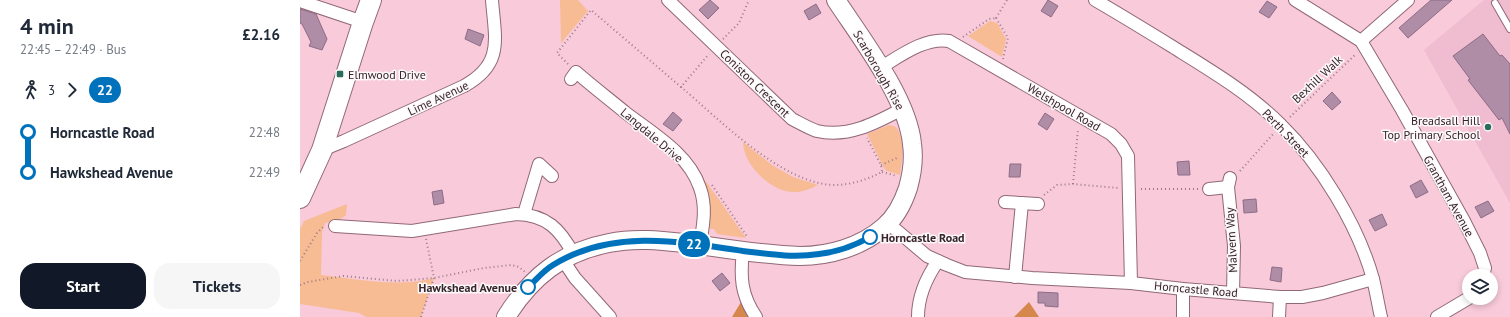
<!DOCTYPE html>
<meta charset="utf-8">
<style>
:root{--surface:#fff;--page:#f6f6f7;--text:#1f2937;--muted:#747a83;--accent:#111827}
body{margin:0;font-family:"PT Sans",sans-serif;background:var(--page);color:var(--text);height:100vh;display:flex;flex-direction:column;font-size:15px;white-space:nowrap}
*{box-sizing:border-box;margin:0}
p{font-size:13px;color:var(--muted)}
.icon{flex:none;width:22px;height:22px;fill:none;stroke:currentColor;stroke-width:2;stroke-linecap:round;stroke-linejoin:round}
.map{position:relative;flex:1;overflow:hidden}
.sheet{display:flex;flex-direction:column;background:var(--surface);width:300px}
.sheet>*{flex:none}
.badge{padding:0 8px;border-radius:13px;font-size:14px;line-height:26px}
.controls{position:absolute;left:1162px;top:269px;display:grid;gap:8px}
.controls a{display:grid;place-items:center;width:36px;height:36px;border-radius:50%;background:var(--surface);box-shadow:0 2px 6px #0003;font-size:20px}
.map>.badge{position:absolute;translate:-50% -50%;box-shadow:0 0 0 2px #fff}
.legs{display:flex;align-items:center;gap:6px;height:44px;padding:0 20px;font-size:13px}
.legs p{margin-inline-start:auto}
.headline{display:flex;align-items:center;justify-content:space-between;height:68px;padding:0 20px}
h1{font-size:22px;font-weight:600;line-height:30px}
.action{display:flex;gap:8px;margin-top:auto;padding:8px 20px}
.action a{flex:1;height:46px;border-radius:16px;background:var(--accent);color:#fff;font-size:16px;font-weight:600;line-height:46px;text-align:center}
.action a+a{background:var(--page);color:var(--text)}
ul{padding:0 20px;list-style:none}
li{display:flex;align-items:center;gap:14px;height:40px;font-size:15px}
li i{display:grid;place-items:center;width:6px;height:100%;margin:0 5px;background:currentColor}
li i::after{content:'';width:10px;height:10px;margin:-5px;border:3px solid;border-radius:50%;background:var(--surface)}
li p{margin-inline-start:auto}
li:first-child i{background:linear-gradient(#0000 50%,currentColor 0)}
li:last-child i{background:linear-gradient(currentColor 50%,#0000 0)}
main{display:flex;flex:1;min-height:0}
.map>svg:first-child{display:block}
</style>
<main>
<section class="sheet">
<div class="headline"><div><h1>4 min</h1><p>22:45 – 22:49 · Bus</p></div><b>£2.16</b></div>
<div class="legs"><svg class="icon" aria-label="walk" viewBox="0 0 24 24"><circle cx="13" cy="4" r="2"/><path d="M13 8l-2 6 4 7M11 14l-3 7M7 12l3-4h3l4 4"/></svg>3<svg class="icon" aria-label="forward" viewBox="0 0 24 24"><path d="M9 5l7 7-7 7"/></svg><b class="badge" style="background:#0072bc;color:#fff">22</b></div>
<ul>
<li><i style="color:#0072bc"></i><b>Horncastle Road</b><p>22:48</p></li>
<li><i style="color:#0072bc"></i><b>Hawkshead Avenue</b><p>22:49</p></li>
</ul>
<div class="action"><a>Start</a><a>Tickets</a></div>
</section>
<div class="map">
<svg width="1210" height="317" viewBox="0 0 1210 317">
<rect width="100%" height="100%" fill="#f8cada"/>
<polygon fill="#f0bccf" points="1184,0 1210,0 1210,203 1124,50"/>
<g fill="#f7bc93">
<polygon points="260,0 278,0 288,11 261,43"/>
<polygon points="690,21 697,23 706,39 702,57 668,36"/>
<path d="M589,125L596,127C606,140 602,160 600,175L587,171L584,168L567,134Z"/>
<path d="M443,142L472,165L493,177L518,185C510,189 501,193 492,192C470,191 443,164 443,142Z"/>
<polygon points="405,180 446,238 417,234 414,229 410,229 409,205"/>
<path d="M47,204L46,215L39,220L25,223L22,232L21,275C55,279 101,288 134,278L121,317H66L59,313L0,304V229L4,221Z"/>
</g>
<g fill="#d6874b">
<polygon points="441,302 452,317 432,317"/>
<polygon points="729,302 739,317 714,317"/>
</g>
<g fill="#b08da7" stroke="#8e6c85">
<polygon points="410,0 419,8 408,19 399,10"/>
<polygon points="748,0 758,6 751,17 741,11"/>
<polygon points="1131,0 1152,0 1108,38 1099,28"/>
<polygon points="967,1 977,7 969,18 959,12"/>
<polygon points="516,4 521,13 509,20 504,11"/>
<polygon points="0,9 16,14 27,39 22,50 9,46 11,42 2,24 0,23"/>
<polygon points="168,29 184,35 180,46 165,39"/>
<polygon points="1183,34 1200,56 1202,55 1210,64 1210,134 1202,118 1199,120 1168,80 1170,79 1153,56"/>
<polygon points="1032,92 1041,102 1032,110 1023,101"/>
<polygon points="373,112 382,120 373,131 363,124"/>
<polygon points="745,113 754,119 747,130 738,124"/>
<polygon points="889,161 890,175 878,175 877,162"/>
<polygon points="710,164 721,164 720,177 709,177"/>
<polygon points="1121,180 1128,192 1116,198 1110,186"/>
<polygon points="142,190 144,203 134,205 132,192"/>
<polygon points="956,199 957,212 944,213 943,200"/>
<polygon points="1188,201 1194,211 1181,218 1175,207"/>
<polygon points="1082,214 1087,225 1075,231 1069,220"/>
<polygon points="972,267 982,268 981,282 970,280"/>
<polygon points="422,273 430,283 420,291 412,281"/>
<polygon points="738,292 758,293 758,307 745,306 745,303 738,303"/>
</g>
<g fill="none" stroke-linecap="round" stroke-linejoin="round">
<g stroke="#916877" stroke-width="8">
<polyline id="lane" points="1195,3 1210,29"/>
</g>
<g stroke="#916877" stroke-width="14">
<g id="street">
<path d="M368,0L492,119C500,123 508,128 517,131C548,138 576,123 602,109"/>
<path d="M795,0C821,15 847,31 873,47C910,70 949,93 980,124C1020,163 1058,225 1073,279C1076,291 1078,304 1081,317"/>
<polyline points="995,0 1061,41 1102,110 1164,221 1180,253 1185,268 1183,276"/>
<polyline points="0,1 63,22"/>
<polyline points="1061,41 1108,0"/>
<path d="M580,68C600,56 625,37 649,41L811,134L821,144L828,156L831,283"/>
<path d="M271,79L276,72C292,86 309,99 326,113C352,133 389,154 400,188C407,207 403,226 400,245"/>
<path d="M22,150L44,141L164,86C204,64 195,39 192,0"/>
<polyline points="930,178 928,187 934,246 933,293"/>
<polyline points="909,189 928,187"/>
<polyline points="705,202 738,204"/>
<polyline points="224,214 239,164 252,176"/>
<polyline points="588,223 627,256 647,265 665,272 732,278 831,283 883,289 980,297 1002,297 1023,293 1073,279"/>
<path d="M35,226L112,231L216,214C247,215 260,229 274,255"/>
<path d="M443,251C440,277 441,295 456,317"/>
<polyline points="263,260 275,278 310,317"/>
<polyline points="715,277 722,203"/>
<polyline points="883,289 883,317"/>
<path d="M618,317C618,296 626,278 638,261"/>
<polyline points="979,317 980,297"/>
<polyline points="1137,317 1169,298"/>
</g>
</g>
<g stroke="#916877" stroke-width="20">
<path id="secondary" d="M206,317C231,277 262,252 309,243C337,237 365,241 393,244C428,249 464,255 500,256C529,256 561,247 584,227C596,217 603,203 608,188C612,174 614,158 612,144C608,99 561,38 536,0"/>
</g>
<g stroke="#916877" stroke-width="22">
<polyline id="primary" points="0,198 22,150 63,22 71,0"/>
</g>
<g stroke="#9d7c88" stroke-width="2" stroke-dasharray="1 3" stroke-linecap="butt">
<polyline points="696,18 708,38 703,59"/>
<polyline points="696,18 707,0"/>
<polyline points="663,37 689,19 696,18"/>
<polyline points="423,39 439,23 449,0"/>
<polyline points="268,64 257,53 291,10 381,87 409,54"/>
<path d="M381,87C419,119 481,183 533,185C551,185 566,180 582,172L581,165L567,138"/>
<polyline points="990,117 1056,54"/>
<polyline points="581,165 599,157"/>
<polyline points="940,171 974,133"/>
<polyline points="582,172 597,176"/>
<polyline points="773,184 778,129"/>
<polyline points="412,185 448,238"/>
<polyline points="841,189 898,189"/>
<polyline points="744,195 757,185 773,184 818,188"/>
<polyline points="0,261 17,233 23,227"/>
<polyline points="0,285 8,282 43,276 97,281 134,278 184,268 211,265 219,267 225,272"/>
<polyline points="121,317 134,278 126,239"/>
</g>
<use href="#lane" stroke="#fff" stroke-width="6"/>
<use href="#street" stroke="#fff" stroke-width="12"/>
<use href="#secondary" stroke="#fff" stroke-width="18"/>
<use href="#primary" stroke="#fff" stroke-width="20"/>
</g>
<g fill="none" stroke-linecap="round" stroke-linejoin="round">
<g stroke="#fff" stroke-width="9">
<path id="line-1" d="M228,287C236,280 243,271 253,265C311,229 379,241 443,251C468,254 493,258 519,254C537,252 554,246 570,237"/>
</g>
<use href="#line-1" stroke="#0072bc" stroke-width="6"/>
</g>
<g fill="#296c5d" stroke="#fdf8fa" stroke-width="1.5">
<rect x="36" y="70" width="8" height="8" rx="2"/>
<circle cx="1188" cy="127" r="4"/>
</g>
<g fill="#fff" stroke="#0072bc" stroke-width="2">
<circle cx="570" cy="237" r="7"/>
<circle cx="228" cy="287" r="7"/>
</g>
<g text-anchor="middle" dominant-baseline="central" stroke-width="3" stroke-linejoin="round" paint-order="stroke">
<g font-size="12" fill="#35242a" stroke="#fdf8fa">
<text transform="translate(579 70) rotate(60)">Scarborough Rise</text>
<text transform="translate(1017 79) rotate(-43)">Bexhill Walk</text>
<text transform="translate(455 83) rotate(44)">Coniston Crescent</text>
<text transform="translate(138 98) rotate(-25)">Lime Avenue</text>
<text transform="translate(764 107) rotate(30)">Welshpool Road</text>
<text transform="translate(986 133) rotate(46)">Perth Street</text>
<text transform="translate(352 135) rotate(40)">Langdale Drive</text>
<text transform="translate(1149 196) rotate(61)">Grantham Avenue</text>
<text transform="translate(931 240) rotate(-93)">Malvern Way</text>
<text transform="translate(896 289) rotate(5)">Horncastle Road</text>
</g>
<g font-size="12" fill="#35242a" stroke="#fdf8fa" text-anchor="start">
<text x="48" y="74">Elmwood Drive</text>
<text x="1180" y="120" text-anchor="end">Breadsall Hill<tspan x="1180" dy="14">Top Primary School</tspan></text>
</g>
<g font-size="12" font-weight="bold" fill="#35242a" stroke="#fdf8fa" text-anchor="start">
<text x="581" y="237">Horncastle Road</text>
<text x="217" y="287" text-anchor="end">Hawkshead Avenue</text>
</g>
</g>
</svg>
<div class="controls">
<a><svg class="icon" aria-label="layers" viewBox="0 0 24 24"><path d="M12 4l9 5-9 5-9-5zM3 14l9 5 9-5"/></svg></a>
</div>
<b class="badge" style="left:394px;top:244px;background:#0072bc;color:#fff">22</b>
</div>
</main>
